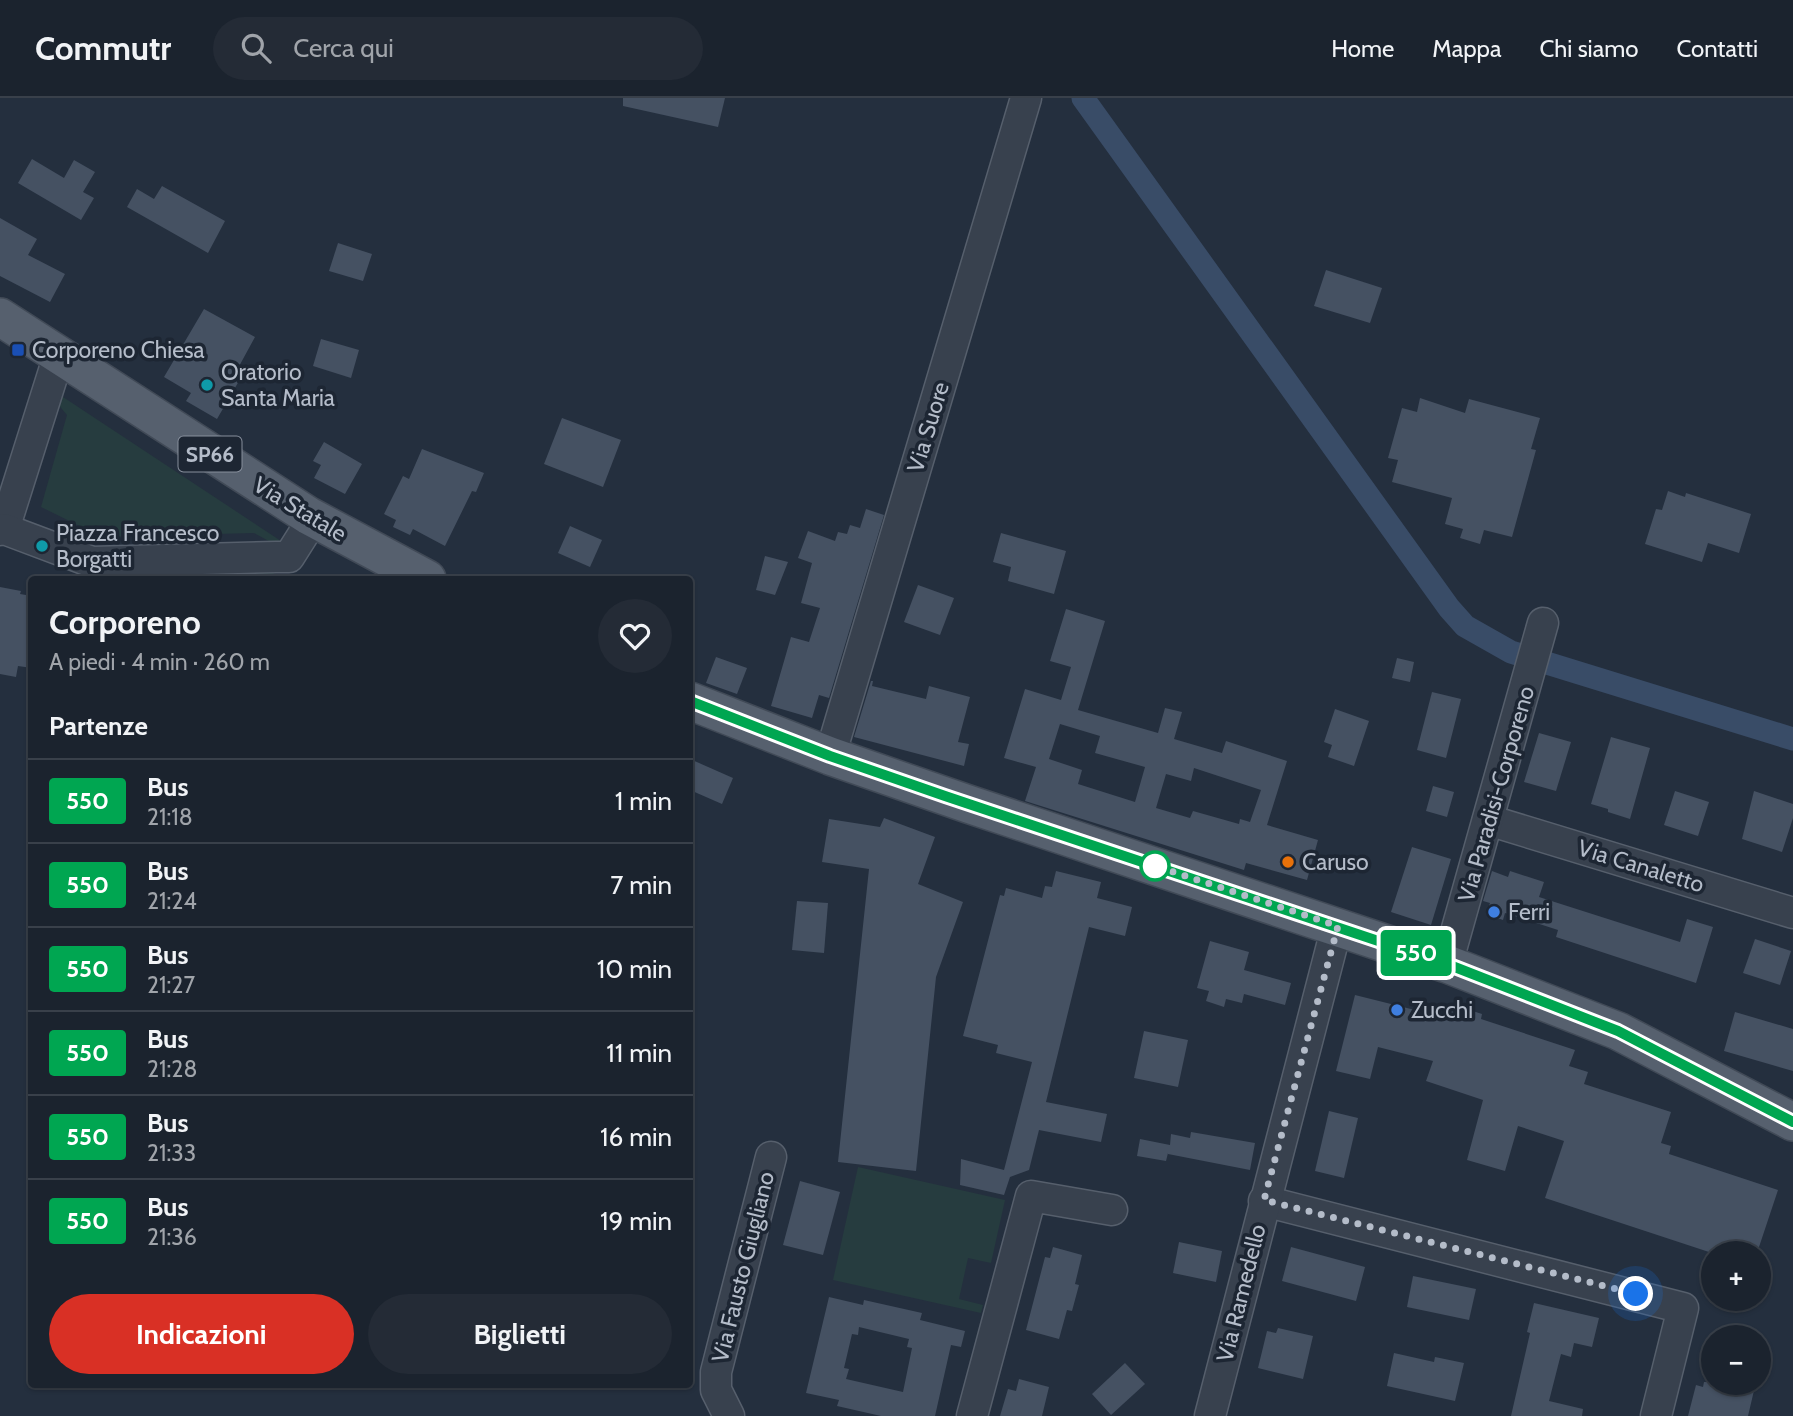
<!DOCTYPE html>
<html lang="it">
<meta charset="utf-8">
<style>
:root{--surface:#1b232e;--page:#242b36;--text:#f1f3f6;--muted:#a0a4aa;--line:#39404a;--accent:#d93025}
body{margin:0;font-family:Cabin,sans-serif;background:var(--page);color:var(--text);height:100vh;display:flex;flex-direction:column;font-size:26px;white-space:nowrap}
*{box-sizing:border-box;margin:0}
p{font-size:23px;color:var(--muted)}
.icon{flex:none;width:38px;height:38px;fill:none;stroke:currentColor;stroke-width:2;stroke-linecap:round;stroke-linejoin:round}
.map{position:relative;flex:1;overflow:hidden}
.sheet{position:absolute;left:28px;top:478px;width:665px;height:812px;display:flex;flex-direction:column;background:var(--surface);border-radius:7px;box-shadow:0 2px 5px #0004,0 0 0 2px var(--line)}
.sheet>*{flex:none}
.badge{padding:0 14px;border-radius:5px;font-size:24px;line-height:46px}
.controls{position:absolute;left:1701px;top:1143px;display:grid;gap:14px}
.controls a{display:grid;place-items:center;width:70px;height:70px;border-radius:50%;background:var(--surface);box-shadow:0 2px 5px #0004,0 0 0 2px var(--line);font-size:35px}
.you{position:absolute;width:35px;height:35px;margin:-18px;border:5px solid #fff;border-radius:50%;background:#1a73e8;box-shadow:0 0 0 10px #1a73e833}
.map>.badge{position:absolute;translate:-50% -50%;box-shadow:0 0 0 4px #fff}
h2{padding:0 21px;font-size:26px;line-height:63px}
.round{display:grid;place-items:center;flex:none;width:74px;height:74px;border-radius:37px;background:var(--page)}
.summary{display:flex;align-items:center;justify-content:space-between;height:119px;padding:0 21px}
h1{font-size:33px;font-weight:700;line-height:52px}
.button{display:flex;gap:14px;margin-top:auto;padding:14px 21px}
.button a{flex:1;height:80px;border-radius:42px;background:var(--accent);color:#fff;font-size:28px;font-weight:700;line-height:80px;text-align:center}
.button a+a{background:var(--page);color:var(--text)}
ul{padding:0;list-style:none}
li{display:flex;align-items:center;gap:21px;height:84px;padding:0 21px;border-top:2px solid var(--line)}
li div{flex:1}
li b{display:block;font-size:26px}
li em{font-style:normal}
li .badge{min-width:77px;font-weight:700;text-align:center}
header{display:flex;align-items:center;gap:42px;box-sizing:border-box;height:98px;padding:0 35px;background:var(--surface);border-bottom:2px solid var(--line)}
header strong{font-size:33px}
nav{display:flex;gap:38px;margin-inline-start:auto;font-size:24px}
.search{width:490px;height:63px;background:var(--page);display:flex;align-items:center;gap:18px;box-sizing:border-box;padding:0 24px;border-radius:38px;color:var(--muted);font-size:26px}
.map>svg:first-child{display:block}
</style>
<header>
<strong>Commutr</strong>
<div class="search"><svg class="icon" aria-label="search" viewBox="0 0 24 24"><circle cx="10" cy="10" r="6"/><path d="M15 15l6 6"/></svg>Cerca qui</div>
<nav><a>Home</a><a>Mappa</a><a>Chi siamo</a><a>Contatti</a></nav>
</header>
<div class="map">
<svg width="1793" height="1318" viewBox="0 0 1793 1318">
<rect width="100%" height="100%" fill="#242f3e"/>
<g fill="#263c3f">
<polygon points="60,297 281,443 278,448 254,435 102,439 41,409 67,317 57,305"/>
<polygon points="276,459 273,481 90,481 92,464"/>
<polygon points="858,1069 1005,1102 991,1165 968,1160 959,1201 983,1207 981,1215 833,1182"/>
</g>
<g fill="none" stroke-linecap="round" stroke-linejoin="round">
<polyline stroke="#394c67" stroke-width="23" points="1083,0 1449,510 1465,528 1511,554 1793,641"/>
</g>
<g fill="#455162" fill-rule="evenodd">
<polygon points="623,0 725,0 718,29 623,8"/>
<polygon points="32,61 64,80 74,62 95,74 83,94 94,100 81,122 18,85"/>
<polygon points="162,88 225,123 208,155 127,109 137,91 154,101"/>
<polygon points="0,120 37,141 28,157 65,176 50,204 0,178"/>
<polygon points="338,145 372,156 363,183 329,173"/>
<polygon points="1326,172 1382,190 1370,225 1314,208"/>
<polygon points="204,211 255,239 237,272 243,276 217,321 186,303 191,295 164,279"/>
<polygon points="321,241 359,252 351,280 313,268"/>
<polygon points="1420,300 1465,315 1469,301 1540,320 1531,351 1536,352 1512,439 1484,432 1480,446 1460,440 1463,431 1445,426 1452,400 1392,384 1398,362 1388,360 1402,310 1417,314"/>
<polygon points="562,320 621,342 603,389 544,366"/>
<polygon points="324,344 362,366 345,396 314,380 321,367 313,363"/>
<polygon points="422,351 484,375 476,394 472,393 445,448 413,431 410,437 393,429 396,422 384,416 403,378 409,381"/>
<polygon points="1668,393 1685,399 1686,395 1751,416 1739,455 1708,445 1702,464 1645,446 1656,411 1662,412"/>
<polygon points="866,411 884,417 829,600 819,597 812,620 771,608 791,539 809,544 820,510 801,505 812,465 798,460 808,433 835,443 838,434 847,436 850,427 860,430"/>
<polygon points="570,428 602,442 590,469 558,455"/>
<polygon points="1001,435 1066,453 1054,496 1008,483 1011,469 993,464"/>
<polygon points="765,458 788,464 775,497 756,492"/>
<polygon points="918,487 954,500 940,537 904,524"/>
<polygon points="0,489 21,493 20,496 32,498 32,570 18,568 16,579 0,576"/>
<path d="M1066,511L1105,523L1078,612L1158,635L1165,610L1182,614L1174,641L1222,655L1226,643L1287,663L1267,727L1318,742L1307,782L1246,765L1244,772L1025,703L1036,669L1004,660L1025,591L1061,602L1071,569L1050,563ZM1060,626L1100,638L1095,655L1145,669L1135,704L1078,686L1082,672L1049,661ZM1194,670L1261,692L1250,724L1240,721L1239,726L1193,713L1190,720L1156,710L1166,676L1191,683Z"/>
<polygon points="716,559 747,570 737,596 706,585"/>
<polygon points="1397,560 1414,564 1410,584 1392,580"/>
<polygon points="871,583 873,583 872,588 926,601 929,588 970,599 958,644 969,646 964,668 854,639"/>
<polygon points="1432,594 1461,601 1446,660 1417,652"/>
<polygon points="1335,611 1369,623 1354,668 1328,659 1332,647 1324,644"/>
<polygon points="1539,635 1571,644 1556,693 1524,684"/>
<polygon points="1611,639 1650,650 1630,721 1608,714 1608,711 1591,706"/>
<polygon points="690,661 733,680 722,706 690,692"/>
<polygon points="1433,688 1454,694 1447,719 1426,713"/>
<polygon points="1675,693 1709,704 1698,738 1664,727"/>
<polygon points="1754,693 1793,706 1793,720 1782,754 1742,741"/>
<polygon points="884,720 935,739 918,786 963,804 936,879 916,1073 838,1064 869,771 822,764 829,721 880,729"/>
<polygon points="1412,749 1451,761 1431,827 1391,814"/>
<polygon points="1056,773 1101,784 1097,800 1132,809 1125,838 1089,829 1046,1004 1107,1016 1101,1044 1039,1032 1029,1072 1010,1079 1004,1097 960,1087 961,1061 1004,1072 1032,964 996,955 998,947 963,938 1000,797 1004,798 1006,790 1042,800 1045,788 1052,789"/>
<polygon points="1492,773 1508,779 1510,773 1544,784 1539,799 1680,844 1687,821 1713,829 1696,885 1556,839 1558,832 1505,815 1503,822 1486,816 1490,805 1483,803"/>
<polygon points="797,803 828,805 824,855 792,852"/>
<polygon points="1755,841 1791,853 1780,887 1743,875"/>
<polygon points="1210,843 1249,854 1244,872 1291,885 1285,907 1244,896 1242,905 1226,901 1224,909 1206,903 1209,893 1197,890"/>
<polygon points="1355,897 1447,920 1451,906 1482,916 1481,921 1575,952 1569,968 1588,974 1584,986 1671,1014 1661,1045 1671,1048 1669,1056 1778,1092 1757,1155 1712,1155 1545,1100 1564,1043 1518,1028 1505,1073 1467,1062 1483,1002 1426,983 1433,963 1378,949 1370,981 1336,973"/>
<polygon points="1735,914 1793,931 1793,973 1724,953"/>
<polygon points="1144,933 1188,942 1178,989 1134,980"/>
<polygon points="1329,1013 1358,1020 1344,1080 1315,1073"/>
<polygon points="1191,1034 1255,1045 1250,1072 1168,1056 1168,1055 1166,1063 1137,1058 1140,1041 1170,1047 1171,1036 1190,1040"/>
<polygon points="800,1083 840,1094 823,1157 783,1147"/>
<polygon points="1179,1144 1222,1153 1216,1184 1173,1175"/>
<polygon points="1053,1149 1082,1157 1075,1186 1079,1187 1072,1213 1067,1212 1059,1241 1026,1232 1045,1159 1050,1160"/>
<polygon points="1291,1149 1365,1169 1356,1203 1282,1183"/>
<polygon points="1413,1178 1476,1191 1469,1222 1407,1209"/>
<path d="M829,1199L863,1207L864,1202L922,1215L920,1222L965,1233L961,1249L951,1247L935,1318H881L837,1308L839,1302L806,1295ZM859,1229L909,1241L907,1249L912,1250L903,1294L846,1281L849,1271L844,1270L852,1236L858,1237Z"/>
<polygon points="1534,1205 1599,1220 1592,1249 1574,1245 1571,1259 1561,1256 1549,1303 1583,1311 1582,1318 1511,1318 1530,1235 1527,1234"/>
<polygon points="1278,1230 1313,1238 1303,1281 1258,1270 1267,1233 1276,1235"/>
<polygon points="1394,1255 1434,1264 1435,1259 1464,1265 1455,1303 1387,1288"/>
<polygon points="1125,1265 1145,1286 1111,1317 1092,1296"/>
<polygon points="1019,1281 1049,1289 1042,1318 1000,1318 1008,1291 1016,1293"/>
<polygon points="1704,1284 1756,1284 1748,1318 1688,1318 1696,1287 1703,1289"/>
</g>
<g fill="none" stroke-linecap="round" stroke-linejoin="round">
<g stroke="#565f6c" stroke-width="33">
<g id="minor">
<polyline points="4,431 59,257"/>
<polyline points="0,432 4,431 92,464 276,459 289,459 313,421"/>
<polyline points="830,658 1026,0"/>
<polyline points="1488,722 1793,815"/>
<polyline points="1447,866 1543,525"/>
<polyline points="1264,1103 1683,1210 1656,1318"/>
<polyline points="729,1318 716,1292 716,1274 771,1059"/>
<polyline points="972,1318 1031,1098 1112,1112"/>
<polyline points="1210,1318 1337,828"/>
</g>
</g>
<g stroke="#414a57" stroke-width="40">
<g id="major">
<polyline points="0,219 309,418 427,481"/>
<polyline points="690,603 830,658 968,706 1447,866 1618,933 1793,1024"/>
</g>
</g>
<use href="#minor" stroke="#38414e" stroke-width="30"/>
<use href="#major" stroke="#56606e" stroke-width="37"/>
</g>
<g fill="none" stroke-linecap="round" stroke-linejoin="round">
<g stroke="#fff" stroke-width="16">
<polyline id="line" points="690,603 830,658 945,698 1447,866 1618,933 1793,1024"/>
</g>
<use href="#line" stroke="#00a651" stroke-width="10"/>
<polyline stroke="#b4bcc9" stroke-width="7" stroke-dasharray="0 12.6" points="1155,768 1146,765 1338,828 1264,1102 1636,1196"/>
</g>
<rect fill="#1a4fb4" stroke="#1d2633" stroke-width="2.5" x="11" y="245" width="14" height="14" rx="3.5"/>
<g fill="#0f9aa8" stroke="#1d2633" stroke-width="2.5">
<circle cx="207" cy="287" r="7"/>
<circle cx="42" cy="448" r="7"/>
</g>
<circle fill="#e8710a" stroke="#1d2633" stroke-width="2.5" cx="1288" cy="764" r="7"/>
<circle fill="#fff" stroke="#00a651" stroke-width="3.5" cx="1155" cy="768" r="14"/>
<g fill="#3f7fe0" stroke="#1d2633" stroke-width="2.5">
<circle cx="1494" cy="814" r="7"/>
<circle cx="1397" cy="912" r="7"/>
</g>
<g text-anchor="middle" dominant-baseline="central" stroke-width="7" stroke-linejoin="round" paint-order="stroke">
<rect fill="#1d2633" stroke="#878f9c" stroke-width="2" x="178.5" y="338.5" width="63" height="35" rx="5"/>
<g font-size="21" font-weight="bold" fill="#b4bcc9">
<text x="210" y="356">SP66</text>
</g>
<g font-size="23" fill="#b4bcc9" stroke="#1d2633" text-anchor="start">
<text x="32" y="252">Corporeno Chiesa</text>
<text x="221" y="274">Oratorio<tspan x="221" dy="26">Santa Maria</tspan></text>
<text x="56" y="435">Piazza Francesco<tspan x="56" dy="26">Borgatti</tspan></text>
<text x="1302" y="764">Caruso</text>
<text x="1508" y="814">Ferri</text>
<text x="1411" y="912">Zucchi</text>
</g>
<g font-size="23" fill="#b4bcc9" stroke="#1d2633">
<text transform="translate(928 329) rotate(-73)">Via Suore</text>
<text transform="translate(300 411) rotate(31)">Via Statale</text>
<text transform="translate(1496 696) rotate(-74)">Via Paradisi-Corporeno</text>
<text transform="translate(1641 768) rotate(17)">Via Canaletto</text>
<text transform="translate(743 1169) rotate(-76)">Via Fausto Giugliano</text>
<text transform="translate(1241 1195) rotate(-76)">Via Ramedello</text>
</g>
</g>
</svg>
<div class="controls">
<a>+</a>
<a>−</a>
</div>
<div class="you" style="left:1636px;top:1196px"></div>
<b class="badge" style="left:1416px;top:855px;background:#00a651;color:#fff">550</b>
<section class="sheet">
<div class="summary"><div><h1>Corporeno</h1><p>A piedi · 4 min · 260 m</p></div><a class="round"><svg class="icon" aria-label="heart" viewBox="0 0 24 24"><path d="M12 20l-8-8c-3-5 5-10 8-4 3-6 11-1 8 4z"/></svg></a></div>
<h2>Partenze</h2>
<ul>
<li><span class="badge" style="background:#00a651;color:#fff">550</span><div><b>Bus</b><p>21:18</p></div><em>1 min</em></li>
<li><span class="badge" style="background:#00a651;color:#fff">550</span><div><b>Bus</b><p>21:24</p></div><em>7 min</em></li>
<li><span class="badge" style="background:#00a651;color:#fff">550</span><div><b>Bus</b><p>21:27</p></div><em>10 min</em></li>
<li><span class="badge" style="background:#00a651;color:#fff">550</span><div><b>Bus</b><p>21:28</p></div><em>11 min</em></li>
<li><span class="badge" style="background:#00a651;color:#fff">550</span><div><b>Bus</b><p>21:33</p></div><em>16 min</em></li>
<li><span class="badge" style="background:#00a651;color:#fff">550</span><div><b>Bus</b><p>21:36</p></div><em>19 min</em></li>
</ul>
<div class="button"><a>Indicazioni</a><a>Biglietti</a></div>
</section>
</div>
